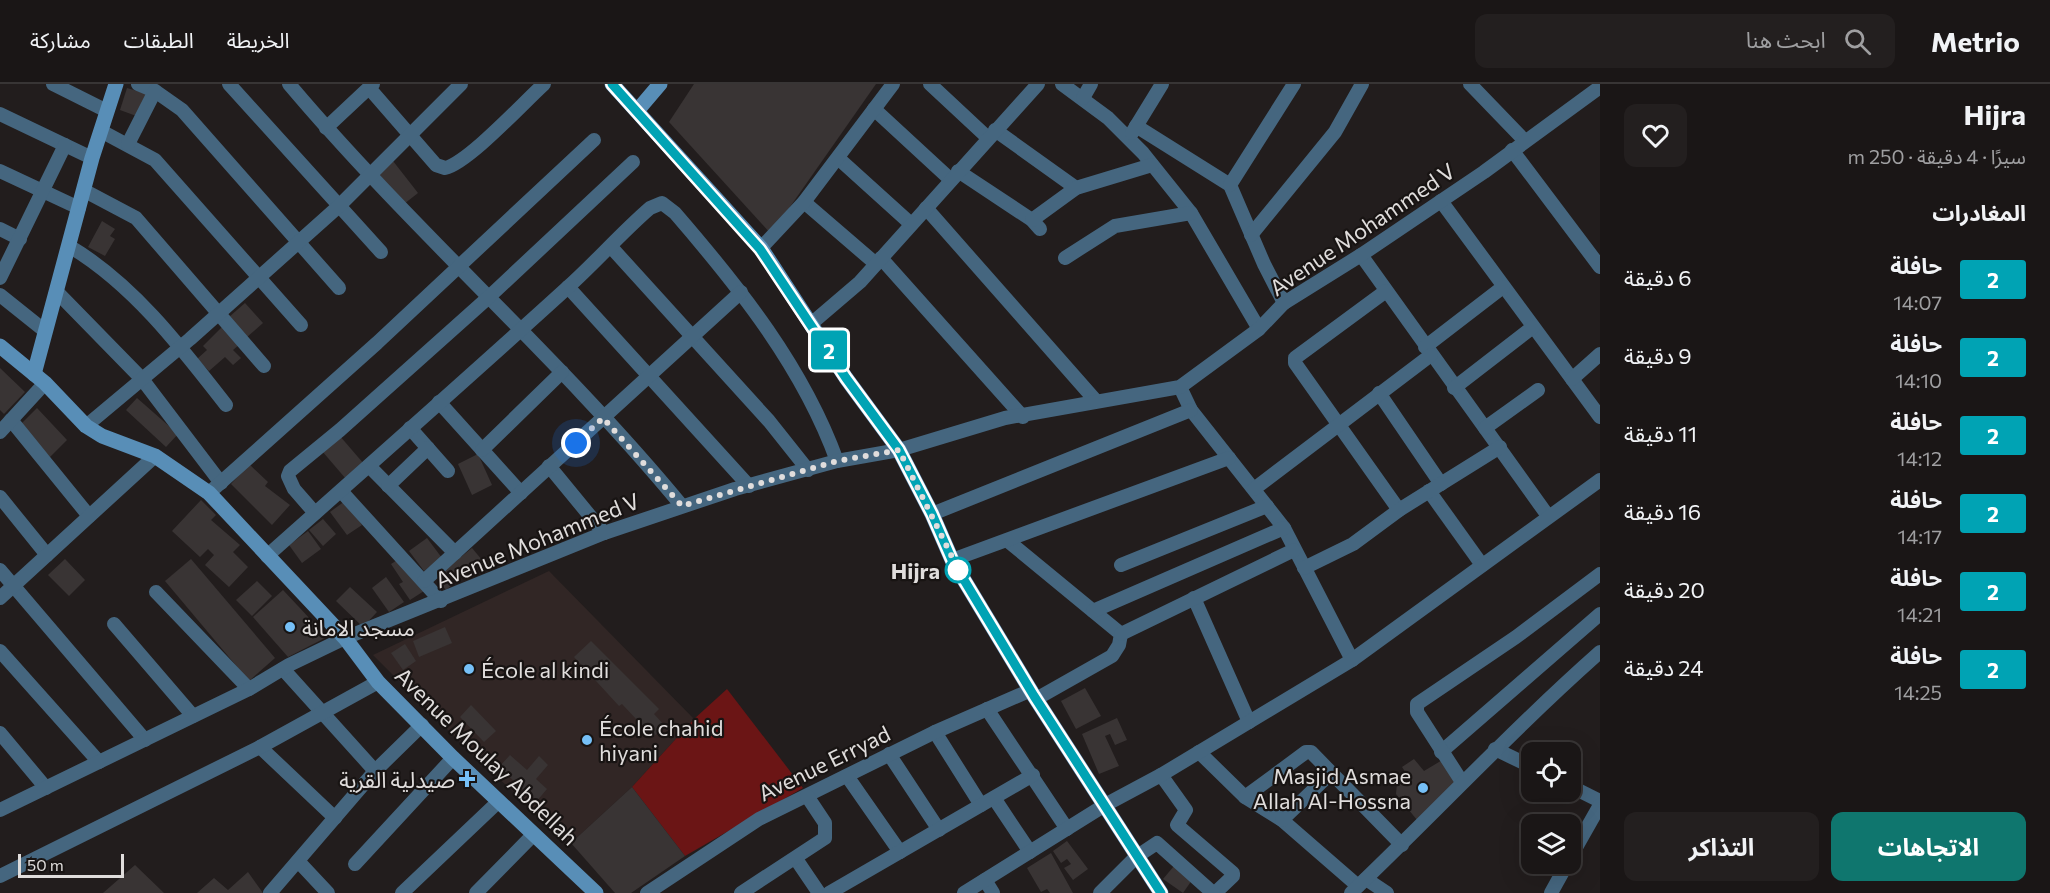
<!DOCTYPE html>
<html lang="ar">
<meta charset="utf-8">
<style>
:root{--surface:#1a1616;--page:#231f1f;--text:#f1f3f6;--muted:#9f9fa1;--line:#383535;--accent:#0f766e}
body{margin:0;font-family:Commissioner,"Noto Sans Arabic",sans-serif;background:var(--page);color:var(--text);direction:rtl;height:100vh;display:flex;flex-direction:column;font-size:22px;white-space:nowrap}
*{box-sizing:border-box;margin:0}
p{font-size:20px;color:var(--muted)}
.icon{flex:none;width:33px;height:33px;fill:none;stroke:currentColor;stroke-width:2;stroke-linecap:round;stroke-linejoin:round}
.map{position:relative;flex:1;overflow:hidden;direction:ltr}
.details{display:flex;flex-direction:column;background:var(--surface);width:450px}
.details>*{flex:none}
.badge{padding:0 12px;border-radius:4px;font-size:21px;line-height:39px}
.buttons{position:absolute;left:1521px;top:658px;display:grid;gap:12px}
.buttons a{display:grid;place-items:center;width:60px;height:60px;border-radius:12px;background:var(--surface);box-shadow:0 6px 24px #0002,0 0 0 2px var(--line);font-size:30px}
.scale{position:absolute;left:18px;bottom:15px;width:106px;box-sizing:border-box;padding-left:6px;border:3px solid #e0dddc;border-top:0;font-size:16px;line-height:21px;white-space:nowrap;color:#e0dddc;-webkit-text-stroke:4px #181413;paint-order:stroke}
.you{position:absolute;width:30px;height:30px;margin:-15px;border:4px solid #fff;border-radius:50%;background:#1a73e8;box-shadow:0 0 0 9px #1a73e833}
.map>.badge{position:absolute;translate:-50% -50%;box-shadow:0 0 0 3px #fff}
h2{padding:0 24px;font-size:22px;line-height:54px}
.round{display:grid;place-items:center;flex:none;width:63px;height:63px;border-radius:12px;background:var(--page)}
.overview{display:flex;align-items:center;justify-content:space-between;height:102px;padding:0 24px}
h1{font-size:28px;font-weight:700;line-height:45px}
.action{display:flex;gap:12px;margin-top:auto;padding:12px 24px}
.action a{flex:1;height:69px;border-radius:12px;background:var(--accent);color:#fff;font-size:24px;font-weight:700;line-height:69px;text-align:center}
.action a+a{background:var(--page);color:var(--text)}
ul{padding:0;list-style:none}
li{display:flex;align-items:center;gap:18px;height:78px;padding:0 24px}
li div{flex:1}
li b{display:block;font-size:22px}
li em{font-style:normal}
li .badge{min-width:66px;font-weight:700;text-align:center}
header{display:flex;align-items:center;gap:36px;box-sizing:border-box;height:84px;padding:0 30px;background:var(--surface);border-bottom:2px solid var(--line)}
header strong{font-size:28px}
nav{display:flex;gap:33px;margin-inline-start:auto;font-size:21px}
.search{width:420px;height:54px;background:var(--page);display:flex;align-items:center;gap:15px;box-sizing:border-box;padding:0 21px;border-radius:12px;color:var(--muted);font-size:22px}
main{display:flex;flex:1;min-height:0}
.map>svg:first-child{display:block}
</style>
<header>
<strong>Metrio</strong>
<div class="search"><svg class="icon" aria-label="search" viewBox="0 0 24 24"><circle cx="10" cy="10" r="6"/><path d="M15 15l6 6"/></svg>ابحث هنا</div>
<nav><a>الخريطة</a><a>الطبقات</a><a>مشاركة</a></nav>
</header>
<main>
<section class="details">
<div class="overview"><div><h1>Hijra</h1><p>سيرًا · 4 دقيقة · 250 m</p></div><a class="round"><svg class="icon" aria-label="heart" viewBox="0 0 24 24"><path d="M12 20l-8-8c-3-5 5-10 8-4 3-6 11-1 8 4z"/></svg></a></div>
<h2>المغادرات</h2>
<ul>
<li><span class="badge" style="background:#00a3b4;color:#fff">2</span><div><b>حافلة</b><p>14:07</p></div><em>6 دقيقة</em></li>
<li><span class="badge" style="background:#00a3b4;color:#fff">2</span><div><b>حافلة</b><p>14:10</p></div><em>9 دقيقة</em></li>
<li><span class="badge" style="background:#00a3b4;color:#fff">2</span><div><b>حافلة</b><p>14:12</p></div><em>11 دقيقة</em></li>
<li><span class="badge" style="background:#00a3b4;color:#fff">2</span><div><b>حافلة</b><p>14:17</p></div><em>16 دقيقة</em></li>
<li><span class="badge" style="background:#00a3b4;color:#fff">2</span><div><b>حافلة</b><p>14:21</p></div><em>20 دقيقة</em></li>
<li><span class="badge" style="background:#00a3b4;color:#fff">2</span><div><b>حافلة</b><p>14:25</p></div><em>24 دقيقة</em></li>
</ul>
<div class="action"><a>الاتجاهات</a><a>التذاكر</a></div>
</section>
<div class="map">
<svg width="1600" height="809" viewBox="0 0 1600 809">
<rect width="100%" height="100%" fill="#221d1d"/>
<polygon fill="#312625" points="549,487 694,635 632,703 571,759 478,676 373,571"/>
<polygon fill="#6b1515" points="727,605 803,704 685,772 632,703 694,635"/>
<g fill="#393434">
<polygon points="694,0 876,0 771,150 669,38"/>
<polygon points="127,4 147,10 139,33 120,26"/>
<polygon points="393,77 418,109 404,120 378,89"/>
<polygon points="102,137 115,145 110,152 115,155 105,172 88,163"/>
<polygon points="245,219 263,239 247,253 229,233"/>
<polygon points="223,242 240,260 233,266 241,274 233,281 225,273 209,287 197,275 207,266 203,262"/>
<polygon points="0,284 25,308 4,330 0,326"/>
<polygon points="137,314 178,350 166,363 126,326"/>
<polygon points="37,324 67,356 50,373 20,341"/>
<polygon points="339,351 364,380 346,395 322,367"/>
<polygon points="478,370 492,401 472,411 458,380"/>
<polygon points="249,380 268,398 265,402 290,421 272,441 231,400"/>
<polygon points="201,416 216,431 211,436 240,461 233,468 248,483 229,503 205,481 214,471 208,465 200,473 172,447"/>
<polygon points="345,417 362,441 347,451 330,428"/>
<polygon points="323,435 336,450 323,462 309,446"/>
<polygon points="308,447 321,465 302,479 289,461"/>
<polygon points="427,454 442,474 424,487 409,467"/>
<polygon points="472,464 482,476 446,506 436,493"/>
<polygon points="402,473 424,507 410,516 399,500 403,498 391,480"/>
<polygon points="65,475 85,496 69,512 48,491"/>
<polygon points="191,475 275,574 249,597 165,497"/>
<polygon points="386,493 404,518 389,528 372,504"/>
<polygon points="257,497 272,512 252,532 236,516"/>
<polygon points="350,503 377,528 363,543 336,517"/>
<polygon points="283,506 327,553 288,573 253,533"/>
<polygon points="445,543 452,559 419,573 413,557"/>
<polygon points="591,557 659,625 654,630 665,642 653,653 622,620 619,622 574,573"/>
<polygon points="405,560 416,577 403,586 391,569"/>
<polygon points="1085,604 1101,632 1076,645 1061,617"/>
<polygon points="471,621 496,647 484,658 460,633"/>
<polygon points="1117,634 1127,656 1115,661 1110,650 1105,652 1119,682 1099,690 1082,650"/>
<polygon points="510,671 527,686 539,672 548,681 536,695 547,705 536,718 499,683"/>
<polygon points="1414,675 1424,687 1444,675 1459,696 1417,736 1396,710 1397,699 1408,692 1402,683"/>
<polygon points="632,703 685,772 631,809 615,809 571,759"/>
<polygon points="1067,757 1088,785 1073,796 1064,784 1071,780 1067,775 1061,779 1053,767"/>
<polygon points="1051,769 1073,809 1050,809 1047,805 1041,808 1027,784"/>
<polygon points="135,781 164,809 103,809"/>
<polygon points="1174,782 1192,796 1183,809 1163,795"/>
<polygon points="248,788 263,809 197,809 214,794 228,806"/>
</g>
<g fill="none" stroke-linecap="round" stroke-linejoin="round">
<g stroke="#45667f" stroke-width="14">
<polyline points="53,0 107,27"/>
<polyline points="138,0 155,7 182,26 339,204"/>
<polyline points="229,0 381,168"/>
<path d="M289,0C413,147 559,273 682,422"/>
<polyline points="930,0 988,54"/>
<polyline points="1062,0 1108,34 1143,69 1191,129 1259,245"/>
<polyline points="1470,0 1525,57"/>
<path d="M369,4L436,81L445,84C468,79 523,19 544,0"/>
<polyline points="1083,14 1091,0"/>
<polyline points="874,25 951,96"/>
<polyline points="0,30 92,74"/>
<polyline points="1136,42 1230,101 1264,180 1284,219"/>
<polyline points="326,44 373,0"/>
<polyline points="995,46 1076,104"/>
<polyline points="101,47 155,76 301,241"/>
<polyline points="1132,49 1162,0"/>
<polyline points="128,60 155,7"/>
<polyline points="1512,66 1600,183"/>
<polyline points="838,74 911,140"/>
<polyline points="0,87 79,124"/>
<polyline points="958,87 1032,136 1040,145"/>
<polyline points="1230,101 1294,0"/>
<polyline points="85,107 136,134 264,282"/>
<polyline points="1441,117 1600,333"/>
<polyline points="804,118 876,180"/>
<polyline points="926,124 1096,317"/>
<polyline points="1032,136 1076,104 1152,81"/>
<polyline points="0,145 20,155"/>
<polyline points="1251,151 1335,48 1362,0"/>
<path d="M69,162C133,200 181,263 226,321"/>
<polyline points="611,163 769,337 808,386"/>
<polyline points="761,164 804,118 893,0"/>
<polyline points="1361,171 1548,432"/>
<polyline points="881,174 1023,333"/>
<polyline points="1065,174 1115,142 1191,129"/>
<polyline points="0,194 65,61"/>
<polyline points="568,203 749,402"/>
<polyline points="1386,207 1295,274 1295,279 1399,426"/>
<polyline points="57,208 142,295 221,399"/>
<polyline points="0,211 45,247"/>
<polyline points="812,239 860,198 1038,0"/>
<polyline points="1425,263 1503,203"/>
<polyline points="1572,295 1600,270"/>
<polyline points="1180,303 1191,326 1284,444 1352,576"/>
<polyline points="1454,304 1533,243"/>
<polyline points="1379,309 1441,400"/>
<polyline points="439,318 521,409"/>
<polyline points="11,336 89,432"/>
<polyline points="86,342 190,255 339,122 461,0"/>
<polyline points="410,344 448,387"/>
<polyline points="1485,344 1538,306"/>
<polyline points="0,348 45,299"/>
<polyline points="482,366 562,288"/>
<polyline points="549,382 604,449"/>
<polyline points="370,383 455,469"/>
<polyline points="388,402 428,364"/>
<polyline points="1254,405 1431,271"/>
<polyline points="341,407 441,517"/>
<polyline points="1429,407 1482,481"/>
<polyline points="209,409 377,259 594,56"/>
<polyline points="0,413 47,471"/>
<polyline points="315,429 294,405 288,392 290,387 340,346 490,212 633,78"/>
<polyline points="932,430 1191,326"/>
<polyline points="1008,457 1121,550 1119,561 1112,572 1036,615"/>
<path d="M267,472C367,383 468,294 567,204C596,178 621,149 650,124L662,119L675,129C739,203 803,283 837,377"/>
<polyline points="952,476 1229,374"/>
<polyline points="1121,481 1267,422"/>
<polyline points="1304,484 1353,460 1399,426 1500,363"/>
<polyline points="0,486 145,656"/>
<polyline points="424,497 741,208"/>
<polyline points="156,508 249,605"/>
<polyline points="0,514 155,372"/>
<polyline points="1194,514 1249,638"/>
<polyline points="1093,527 1284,444"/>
<polyline points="114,540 193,632"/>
<polyline points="1121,550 1294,466"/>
<polyline points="0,567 99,678"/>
<polyline points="283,585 375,687"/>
<polyline points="987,625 1067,745"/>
<polyline points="935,648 981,721"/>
<polyline points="0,649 46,704"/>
<polyline points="260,663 335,734"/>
<polyline points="1495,665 1532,683"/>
<polyline points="1199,668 1245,713 1282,736 1358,802"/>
<polyline points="1441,668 1600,530"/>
<polyline points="889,670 939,746"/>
<polyline points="1161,691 1186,726 1177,741 1233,789 1233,792 1215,809"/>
<polyline points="847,692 900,768"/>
<polyline points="1462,698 1417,628 1417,620 1516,553 1600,490"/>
<polyline points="1570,702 1600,717"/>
<polyline points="1245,713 1306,668 1311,668 1402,761"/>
<polyline points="994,714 1030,768"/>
<polyline points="0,726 249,605 289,581 345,554 604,449 735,405 837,377 899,366 1005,334 1180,303 1259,245 1284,219 1361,171 1484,88 1600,3"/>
<polyline points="1282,736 1331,689"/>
<polyline points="1570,774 1600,721"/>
<polyline points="796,775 819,809"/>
<polyline points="298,777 328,809"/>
<polyline points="355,780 453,674"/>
<polyline points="0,792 260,663 378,598"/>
<polyline points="1366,795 1387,809"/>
<polyline points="985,796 993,809"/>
<polyline points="270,809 375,687 422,641"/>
<polyline points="402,809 499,717"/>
<polyline points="476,809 533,751"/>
<polyline points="647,809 759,735 935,648 1031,606"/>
<polyline points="741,809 825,754 825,739 807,712"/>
<polyline points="829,809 1033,691"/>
<polyline points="964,809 1105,721 1161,691 1352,576 1600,396"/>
<polyline points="1100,809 1136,773 1157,759 1213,809"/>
<path d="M1351,809C1435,729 1513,645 1600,568"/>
<polyline points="1551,809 1567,780"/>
</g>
<g stroke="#588eb7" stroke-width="15">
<polyline points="612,0 761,164 846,294 899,366 932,430 952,476 1034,612 1161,809"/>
<polyline points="637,27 660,0"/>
<polyline points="0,262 45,299 86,342 102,352 155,372 209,409 345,554 378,598 453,674 596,809"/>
<polyline points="34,290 92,74 116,0"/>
</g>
</g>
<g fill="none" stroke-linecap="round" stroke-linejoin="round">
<g stroke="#fff" stroke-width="14">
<polyline id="line" points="612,0 760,165 846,294 899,366 932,430 952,476 1034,612 1161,809"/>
</g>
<use href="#line" stroke="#00a3b4" stroke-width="9"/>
<polyline stroke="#e0dddc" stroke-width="6" stroke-dasharray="0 10.8" points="576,359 603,334 682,422 837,377 899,366 963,495 958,486"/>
</g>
<circle fill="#fff" stroke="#00a3b4" stroke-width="3" cx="958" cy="486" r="12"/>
<g fill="#76c0f7" stroke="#181413" stroke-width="2">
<circle cx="290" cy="543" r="6"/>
<circle cx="469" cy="585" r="6"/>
<circle cx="587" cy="656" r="6"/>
<path d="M464 686h6v6h6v6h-6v6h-6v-6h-6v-6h6z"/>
<circle cx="1423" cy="704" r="6"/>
</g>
<g text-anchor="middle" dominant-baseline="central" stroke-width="4.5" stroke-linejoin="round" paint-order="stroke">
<g font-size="22" fill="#e0dddc" stroke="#181413">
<text transform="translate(1362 145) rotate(-34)">Avenue Mohammed V</text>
<text transform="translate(537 456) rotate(-22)">Avenue Mohammed V</text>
<text transform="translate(487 672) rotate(44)">Avenue Moulay Abdellah</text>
<text transform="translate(824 679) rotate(-26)">Avenue Erryad</text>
</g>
<g font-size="22" font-weight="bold" fill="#e0dddc" stroke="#181413" text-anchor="end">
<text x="940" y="486">Hijra</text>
</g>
<g font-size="22" fill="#e0dddc" stroke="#181413" text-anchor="start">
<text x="302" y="543">مسجد الامانة</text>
<text x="481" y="585">École al kindi</text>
<text x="599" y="643">École chahid<tspan x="599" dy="25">hiyani</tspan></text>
<text x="1411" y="691" text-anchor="end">Masjid Asmae<tspan x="1411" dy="25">Allah Al-Hossna</tspan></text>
<text x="455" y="695" text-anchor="end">صيدلية القرية</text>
</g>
</g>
</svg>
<div class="buttons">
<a><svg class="icon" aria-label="locate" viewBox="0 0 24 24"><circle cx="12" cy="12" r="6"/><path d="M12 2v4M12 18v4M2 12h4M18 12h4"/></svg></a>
<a><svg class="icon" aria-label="layers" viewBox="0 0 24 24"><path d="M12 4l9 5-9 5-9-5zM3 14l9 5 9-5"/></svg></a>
</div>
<div class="scale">50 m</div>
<div class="you" style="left:576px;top:359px"></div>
<b class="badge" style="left:829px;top:266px;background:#00a3b4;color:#fff">2</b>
</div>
</main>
